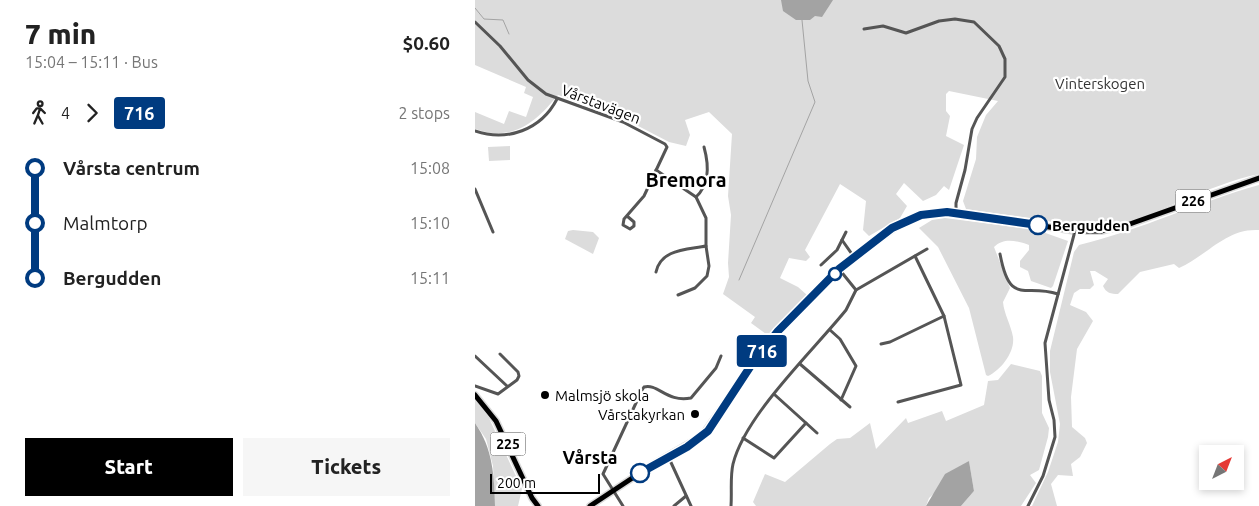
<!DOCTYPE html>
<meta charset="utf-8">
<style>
:root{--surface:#fff;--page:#f6f6f6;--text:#222;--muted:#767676;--accent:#000}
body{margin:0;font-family:Ubuntu,sans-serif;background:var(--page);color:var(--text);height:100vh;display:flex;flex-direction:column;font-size:19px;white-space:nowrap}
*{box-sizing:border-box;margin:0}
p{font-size:16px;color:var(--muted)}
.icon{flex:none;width:28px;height:28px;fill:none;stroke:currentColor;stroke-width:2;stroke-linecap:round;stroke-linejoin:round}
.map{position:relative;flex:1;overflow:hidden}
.drawer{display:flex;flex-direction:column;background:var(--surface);width:475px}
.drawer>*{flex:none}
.badge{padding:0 10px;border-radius:4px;font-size:18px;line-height:32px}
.needle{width:32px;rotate:42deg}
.controls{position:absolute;left:724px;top:445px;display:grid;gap:10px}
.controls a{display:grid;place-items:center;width:45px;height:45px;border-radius:0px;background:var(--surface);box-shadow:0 2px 8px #0003;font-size:25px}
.scale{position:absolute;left:15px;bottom:12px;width:110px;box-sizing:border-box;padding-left:5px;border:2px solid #000;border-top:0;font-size:14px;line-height:18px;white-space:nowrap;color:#000;-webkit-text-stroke:4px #fff;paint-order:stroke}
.map>.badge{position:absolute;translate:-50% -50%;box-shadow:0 0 0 2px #fff}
.legs{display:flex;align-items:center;gap:8px;height:55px;padding:0 25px;font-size:16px}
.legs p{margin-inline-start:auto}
.head{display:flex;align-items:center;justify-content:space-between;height:85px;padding:0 25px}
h1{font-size:28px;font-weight:800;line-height:38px}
.primary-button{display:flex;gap:10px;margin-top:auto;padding:10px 25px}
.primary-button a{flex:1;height:58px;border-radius:0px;background:var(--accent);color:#fff;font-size:20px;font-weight:800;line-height:58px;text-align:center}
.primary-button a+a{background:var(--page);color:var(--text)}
ul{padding:0 25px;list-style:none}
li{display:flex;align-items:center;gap:18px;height:55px;font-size:19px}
li i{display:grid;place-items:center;width:8px;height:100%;margin:0 6px;background:currentColor}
li i::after{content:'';width:12px;height:12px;margin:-6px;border:4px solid;border-radius:50%;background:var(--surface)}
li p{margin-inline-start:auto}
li:first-child i{background:linear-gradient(#0000 50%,currentColor 0)}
li:last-child i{background:linear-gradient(currentColor 50%,#0000 0)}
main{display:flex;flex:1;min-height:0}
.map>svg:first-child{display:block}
</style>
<main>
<section class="drawer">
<div class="head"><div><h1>7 min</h1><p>15:04 – 15:11 · Bus</p></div><b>$0.60</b></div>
<div class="legs"><svg class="icon" aria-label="walk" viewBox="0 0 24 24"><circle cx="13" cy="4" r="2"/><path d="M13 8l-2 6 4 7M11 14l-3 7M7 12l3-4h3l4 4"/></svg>4<svg class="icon" aria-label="forward" viewBox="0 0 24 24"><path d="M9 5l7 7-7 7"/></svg><b class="badge" style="background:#003b80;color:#fff">716</b><p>2 stops</p></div>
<ul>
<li><i style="color:#003b80"></i><b>Vårsta centrum</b><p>15:08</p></li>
<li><i style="color:#003b80"></i><span>Malmtorp</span><p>15:10</p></li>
<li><i style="color:#003b80"></i><b>Bergudden</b><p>15:11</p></li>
</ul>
<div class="primary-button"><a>Start</a><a>Tickets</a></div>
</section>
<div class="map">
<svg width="784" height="506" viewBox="0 0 784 506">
<rect width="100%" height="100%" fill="#fff"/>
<g fill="#dcdcdc">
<path d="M0,0H784V174C730,185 681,218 626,227C604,231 583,222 562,219C538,215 514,213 491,209L488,201L501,159L502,137L511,115L523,101L474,91L471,94V111L475,116L471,136L489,145L474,190L469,186L461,195L448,201L429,183L421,194L432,206L425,218L394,236L388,230L391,201L365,184L330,250L335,257L331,261L314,258L305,278L323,287L332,295L295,337L276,323L280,317L248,294L254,277L253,263L256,215L253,196L257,134L234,112L210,120L215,135L211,146L194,142L144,116L83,95C60,123 38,142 0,129V112L29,124L34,111L51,117L58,97L49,93L51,87L0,65Z"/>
<polygon points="35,146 35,160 14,161 13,147"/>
<path d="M784,185V230C751,228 733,255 704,268L699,264L665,272L643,294C636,294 631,293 628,286L633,279L620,271H615L619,285L615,289H605L599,293L595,305L611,312L618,321L602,349L596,397L597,427L610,438L612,443L605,457L596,464L598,476L583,475L576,484L582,506H557L573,472L583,442L585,424L575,372V351L599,252L604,245C666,230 723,202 784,185Z"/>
<path d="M470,218L562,230L593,241L578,286L576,288L556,281L553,271L545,267V261L554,250V245C542,241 529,237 519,247L535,288L528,302C529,314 536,325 538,337C540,352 526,370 513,376L511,375L494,308L463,247L444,228L457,220Z"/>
<polygon points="98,230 118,232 124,238 118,254 90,239 93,231"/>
<polygon points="536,364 565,371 567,376 567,413 574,428 573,437 564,470 555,475 561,483 546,506 486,506 499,491 494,461 454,498 451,506 281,506 278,502 290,474 310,482 355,444 362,439 375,438 395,423 401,449 431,418 433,423 467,411 471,421 509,405 513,381 523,380"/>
<polygon points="0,401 13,416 47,489 43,506 20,506 18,466 11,439 0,423"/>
</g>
<g fill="#a3a3a3">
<polygon points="306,0 358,0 347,17 340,16 335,20 321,20 308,11"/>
<path d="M0,423C18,449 19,475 20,506H0Z"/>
<polygon points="494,461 499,491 486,506 451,506 470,474"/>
</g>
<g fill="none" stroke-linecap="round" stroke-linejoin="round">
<g stroke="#a3a3a3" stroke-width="1">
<polyline points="0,8 9,19 28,20 34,34"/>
<polyline points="264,280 340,102 333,81 327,20"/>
</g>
<g stroke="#dbdbdb" stroke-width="8">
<g id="primary">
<polyline points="0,395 21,421 57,498 63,506"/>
<polyline points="115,506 177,465 227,436 283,356 320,312 373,262 425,224 446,215 477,212 600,231 626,231 652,225 784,178"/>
</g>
</g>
<g stroke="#555" stroke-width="3">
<polyline points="0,22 25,46 53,80 71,94 148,122 190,144 192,147 169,196 149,219 148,225 155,229 159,226 159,222 152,216"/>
<polyline points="389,29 408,26 431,33 464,21 480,19 499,22 524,46 530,59 530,77 502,118 497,129 490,170 481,203 481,212"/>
<path d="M0,131C32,142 66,130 82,99"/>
<polyline points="181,170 221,197 231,218 231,246 234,266 232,276 220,288 203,295"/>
<polyline points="0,189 18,232"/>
<path d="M221,197C235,184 234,165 229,147"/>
<polyline points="367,240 379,257"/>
<path d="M525,254C535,307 549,283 583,294"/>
<polyline points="346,265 362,250 371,232"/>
<path d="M181,272C186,249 211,250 231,246"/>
<polyline points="381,290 452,249"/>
<polyline points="355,330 365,339 381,366 366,400"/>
<polyline points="406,344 415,342 469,316"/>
<polyline points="0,356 32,386"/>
<polyline points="325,364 375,407"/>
<polyline points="0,386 23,394 42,380 44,376 43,372 25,354"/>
<polyline points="300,395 331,423"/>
<polyline points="423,402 486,385 469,316 440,256"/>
<polyline points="268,438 299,458 331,423 342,433"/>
<polyline points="193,456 216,506"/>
<path d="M148,506L128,474L167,390L169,387C183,383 192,403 216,398L241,368L246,356"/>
<polyline points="199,506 211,496"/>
<path d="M256,506C257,492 255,477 258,464C270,415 338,351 371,310L381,290L364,269"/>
<polyline points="553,506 568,476 580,437 579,420 574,400 570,343 600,231"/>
</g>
<use href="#primary" stroke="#000" stroke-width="5"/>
</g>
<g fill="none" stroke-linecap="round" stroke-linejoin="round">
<g stroke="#fff" stroke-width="11">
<polyline id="line-1" points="165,473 212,447 233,431 277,364 303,331 364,269 417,228 446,215 472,212 563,225"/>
</g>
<use href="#line-1" stroke="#003b80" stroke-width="8"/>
</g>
<g fill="#fff" stroke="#003b80" stroke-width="2.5">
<circle cx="563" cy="225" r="9"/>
<circle cx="360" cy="274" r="6"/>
<circle cx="165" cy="473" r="9"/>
</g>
<g fill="#000" stroke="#fff" stroke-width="2">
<circle cx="70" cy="395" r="5"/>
<circle cx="220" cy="414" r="5"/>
</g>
<g text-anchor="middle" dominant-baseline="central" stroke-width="4.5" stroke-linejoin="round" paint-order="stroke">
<g fill="#fff" stroke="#4c4c4c" stroke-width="1">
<rect x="700.5" y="189.5" width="35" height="23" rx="4"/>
<rect x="15.5" y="432.5" width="35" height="23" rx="4"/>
</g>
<g font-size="14" font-weight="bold" fill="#000">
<text x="718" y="201">226</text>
<text x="33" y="444">225</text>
</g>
<g font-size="15" fill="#333" stroke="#fff">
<text x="625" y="83">Vinterskogen</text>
</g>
<g font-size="15" fill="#000" stroke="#fff">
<text transform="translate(126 104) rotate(21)">Vårstavägen</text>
</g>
<g font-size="15" font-weight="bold" fill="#000" stroke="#fff" text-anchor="start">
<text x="577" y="225">Bergudden</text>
</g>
<g font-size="15" fill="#000" stroke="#fff" text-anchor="start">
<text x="80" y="395">Malmsjö skola</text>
<text x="210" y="414" text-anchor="end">Vårstakyrkan</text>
</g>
<g font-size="18" font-weight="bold" fill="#000" stroke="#fff">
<text x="115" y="457">Vårsta</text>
</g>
<g font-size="20" font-weight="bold" fill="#000" stroke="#fff">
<text x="211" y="179">Bremora</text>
</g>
</g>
</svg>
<div class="controls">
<a><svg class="needle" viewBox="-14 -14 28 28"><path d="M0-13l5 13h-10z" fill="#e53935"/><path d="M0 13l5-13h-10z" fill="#767676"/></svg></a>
</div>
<div class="scale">200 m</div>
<b class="badge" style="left:287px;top:351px;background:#003b80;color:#fff">716</b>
</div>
</main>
